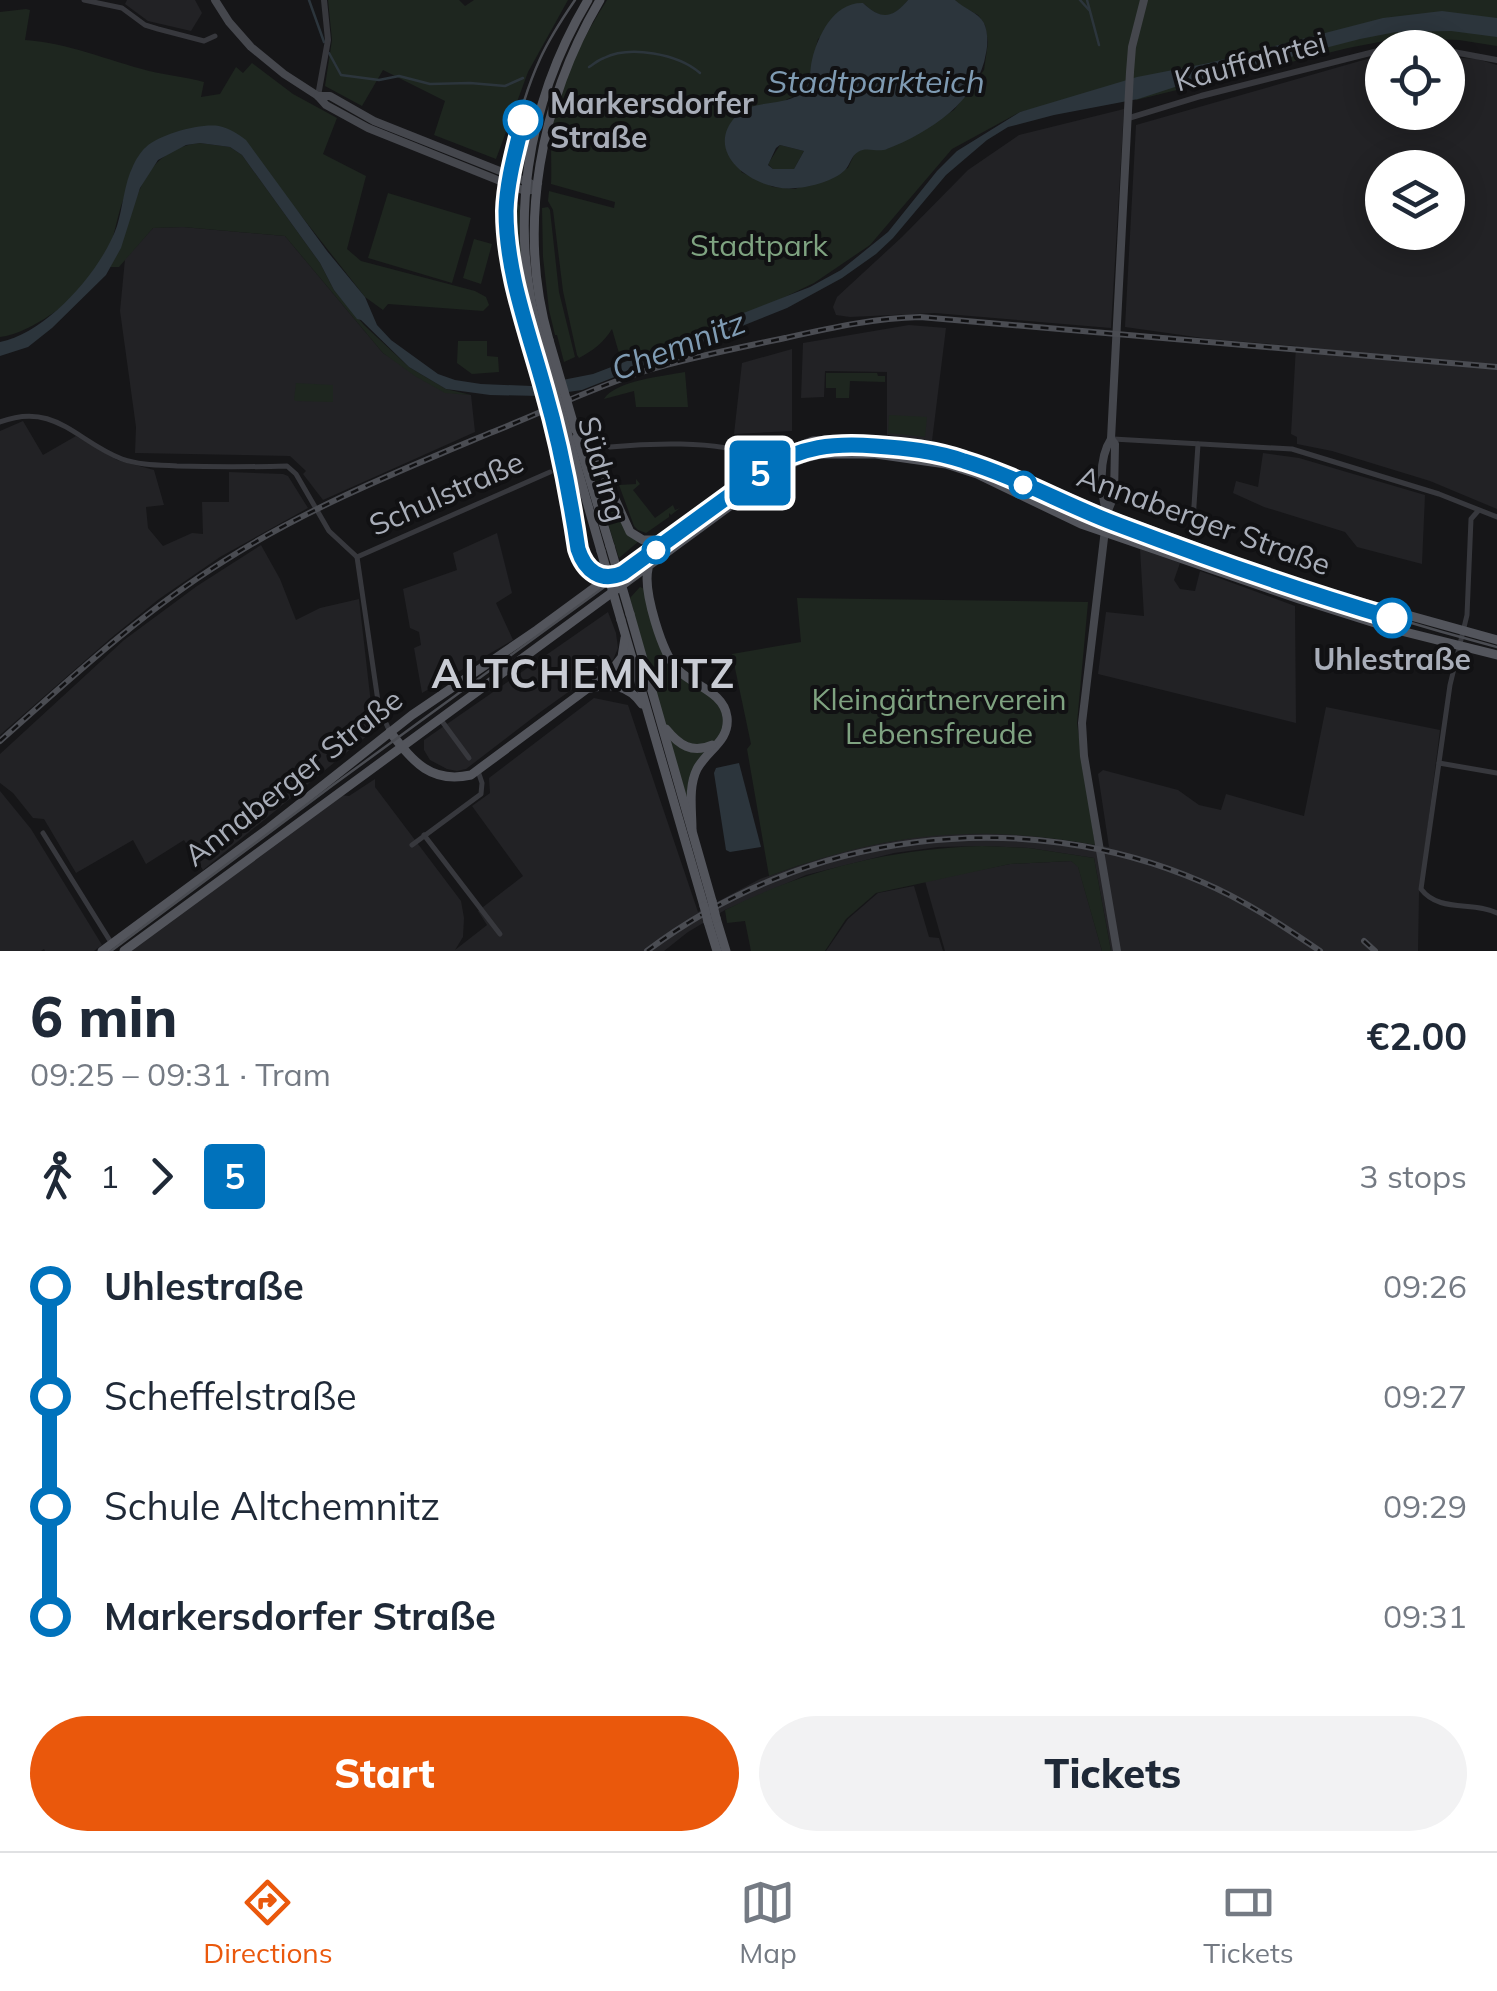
<!DOCTYPE html>
<meta charset="utf-8">
<style>
:root{--surface:#fff;--page:#f2f2f3;--text:#1f2937;--muted:#747a83;--line:#e0e1e3;--accent:#ea580c}
body{margin:0;font-family:Mulish,sans-serif;background:var(--page);color:var(--text);height:100vh;display:flex;flex-direction:column;font-size:38px;white-space:nowrap}
*{box-sizing:border-box;margin:0}
p{font-size:32px;color:var(--muted)}
.icon{flex:none;width:55px;height:55px;fill:none;stroke:currentColor;stroke-width:2;stroke-linecap:round;stroke-linejoin:round}
.map{position:relative;height:951px;overflow:hidden}
.details{display:flex;flex-direction:column;background:var(--surface);flex:1}
.details>*{flex:none}
.badge{padding:0 20px;border-radius:8px;font-size:35px;line-height:65px}
.fabs{position:absolute;left:1365px;top:30px;display:grid;gap:20px}
.fabs a{display:grid;place-items:center;width:100px;height:100px;border-radius:50%;background:var(--surface);box-shadow:0 5px 25px #0003;font-size:50px}
.map>.badge{position:absolute;translate:-50% -50%;box-shadow:0 0 0 5px #fff}
.legs{display:flex;align-items:center;gap:15px;height:110px;padding:0 30px;font-size:32px}
.legs p{margin-inline-start:auto}
.overview{display:flex;align-items:center;justify-content:space-between;height:170px;padding:0 30px}
h1{font-size:55px;font-weight:800;line-height:75px}
.button{display:flex;gap:20px;margin-top:auto;padding:20px 30px}
.button a{flex:1;height:115px;border-radius:60px;background:var(--accent);color:#fff;font-size:40px;font-weight:800;line-height:115px;text-align:center}
.button a+a{background:var(--page);color:var(--text)}
ul{padding:0 30px;list-style:none}
li{display:flex;align-items:center;gap:35px;height:110px;font-size:38px}
li i{display:grid;place-items:center;width:15px;height:100%;margin:0 12px;background:currentColor}
li i::after{content:'';width:25px;height:25px;margin:-12px;border:8px solid;border-radius:50%;background:var(--surface)}
li p{margin-inline-start:auto}
li:first-child i{background:linear-gradient(#0000 50%,currentColor 0)}
li:last-child i{background:linear-gradient(currentColor 50%,#0000 0)}
.tab-bar{display:flex;justify-content:space-around;align-items:center;height:140px;border-top:2px solid var(--line);background:var(--surface);font-size:28px;color:var(--muted)}
.tab-bar a{display:grid;justify-items:center;gap:5px}
.tab-bar .current{color:var(--accent)}
.map>svg:first-child{display:block}
</style>
<div class="map">
<svg width="1497" height="951" viewBox="0 0 1497 951">
<rect width="100%" height="100%" fill="#161618"/>
<g fill="#222225" fill-rule="evenodd">
<polygon points="127,0 195,0 202,13 191,31 148,21 125,4"/>
<path d="M1382,57V112H1448V57L1477,59L1497,65V509L1430,481L1332,451L1297,444V437L1291,434L1296,346L1210,339L1125,327L1136,125L1367,59ZM1382,168H1448V232H1382Z"/>
<polygon points="1124,109 1111,328 935,313 850,317 836,315 833,307 837,297 902,237 968,170 1019,135"/>
<polygon points="183,227 285,236 383,353 445,392 471,395 475,432 323,500 303,474 306,471 290,456 135,453 136,427 120,311 125,259 153,228"/>
<polygon points="909,325 946,328 932,441 887,435 887,372 825,371 824,397 801,398 803,343"/>
<polygon points="792,349 792,431 734,434 742,363"/>
<polygon points="23,421 43,455 76,436 117,460 154,470 164,505 146,507 148,528 163,546 192,533 203,534 202,502 229,502 229,472 283,474 288,476 308,508 220,557 159,599 111,638 0,735 0,431"/>
<polygon points="1263,453 1299,458 1425,495 1422,564 1357,547 1345,532 1264,507 1233,493 1236,481 1258,487"/>
<polygon points="497,533 512,593 496,603 513,640 422,693 414,648 421,645 419,632 410,628 403,589 457,570 453,553"/>
<polygon points="261,545 280,579 296,620 320,608 359,599 374,730 203,870 184,840 146,864 133,840 76,873 44,819 33,818 13,793 0,783 0,754 124,640 197,586"/>
<polygon points="1140,549 1180,563 1174,580 1180,589 1195,591 1200,571 1295,606 1296,723 1098,674 1106,612 1144,616"/>
<polygon points="608,612 616,633 618,648 613,660 539,713 466,769 457,771 447,769 430,760 424,750 424,740"/>
<polygon points="594,698 628,705 698,912 760,879 803,864 848,849 937,833 977,832 1029,835 1109,847 1098,774 1103,770 1178,790 1199,805 1221,810 1226,794 1304,816 1326,707 1440,730 1419,894 1418,951 1111,951 1094,858 1029,848 982,846 938,847 894,853 806,875 725,910 688,932 664,951 124,951 338,795 349,796 375,779 375,787 461,901 464,918 463,937 455,950 487,925 478,911 523,876 472,806 490,793 489,778"/>
<polygon points="0,791 31,829 102,945 94,951 45,951 44,949 41,951 0,951"/>
<polygon points="1071,861 1078,866 1102,951 945,951 925,881 1010,864"/>
<polygon points="914,886 929,937 939,938 943,951 826,951 848,919 878,893"/>
</g>
<g fill="#1e261f">
<polygon points="328,0 459,0 465,6 474,0 568,0 528,72 496,159 434,135 445,101 383,70 362,106 325,86 332,40"/>
<path d="M607,0H908C892,20 881,20 863,3L818,39C811,65 815,90 787,99L741,172L773,187L795,189L848,168L855,153L863,149H887L912,136L954,110L984,70L988,42L985,25L978,15L958,4L955,0H1497V46L1459,40L1400,38L1348,48L1136,100L1125,88L1020,112L952,149L870,245L814,283L704,336L621,360L612,329C603,343 594,350 579,358L577,355L563,291L553,210L548,201L549,191L614,208L615,202L551,184C552,166 550,147 552,129C558,84 583,38 607,0Z"/>
<path d="M26,9L30,10L25,40C68,43 107,60 149,71C167,75 186,77 204,82L201,97L220,94L236,67L243,73L252,63L293,94L337,118L323,154L366,176L347,249L361,261L475,291L486,297L489,305L483,311L388,304L383,310L365,297L299,213L219,126C191,126 171,134 146,147C138,166 128,186 121,206C116,223 113,242 105,259C92,289 33,334 0,337V12Z"/>
<path d="M200,143L230,147L242,155L320,263L334,290L364,325L409,367L446,389L471,395L445,393L415,376L383,353L285,236L183,227L153,228L119,267H110C136,220 133,150 200,143Z"/>
<polygon points="780,145 804,151 794,169 773,169 768,164"/>
<polygon points="388,193 471,218 452,283 368,258"/>
<path d="M509,195L520,206L524,277L538,343L534,345C516,298 505,245 509,195Z"/>
<polygon points="548,207 550,210 559,292 575,357 564,362 557,335 555,335 549,310 543,257 542,208"/>
<polygon points="474,239 492,244 481,284 463,278"/>
<polygon points="458,341 487,341 487,356 498,357 499,372 472,374 457,363"/>
<path d="M685,372L688,407H636L634,391L604,399C615,381 663,376 685,372Z"/>
<polygon points="826,373 877,373 878,376 885,376 885,382 850,381 849,398 836,398 836,388 826,388"/>
<polygon points="296,383 333,385 333,402 296,401 294,400"/>
<polygon points="889,415 927,417 925,437 888,433"/>
<polygon points="591,463 626,532 639,541 619,558 589,464"/>
<polygon points="636,479 640,484 633,490 655,518 673,505 675,510 680,508 671,515 669,513 669,517 646,533 638,530 634,526 619,485 636,484"/>
<polygon points="640,587 644,589 667,655 722,704 727,727 698,767 692,830 630,614 634,612 630,598"/>
<path d="M797,598L1088,602L1077,723L1095,845C973,823 885,833 769,876L747,749L751,744L732,654L801,642Z"/>
<path d="M982,846L1029,848L1094,858L1111,951H1102L1078,867L1071,861L1010,864L876,893L846,919L825,951H751L745,921L727,923L725,910C807,869 891,849 982,846Z"/>
</g>
<g fill="#2c353c" fill-rule="evenodd">
<path d="M908,0H955C964,9 978,12 984,23C988,32 988,44 986,53C979,100 929,133 887,149C877,153 867,146 858,152C851,156 850,165 845,170C834,181 811,187 796,188C759,193 700,155 736,116C752,99 781,107 800,94C812,87 809,72 812,60C818,35 834,2 863,3C881,20 892,19 908,0ZM780,145L804,151L794,169H773L768,165L776,148Z"/>
<path d="M1442,11L1497,18V37L1451,31L1396,32L1360,39L1175,87L1138,99L1054,115L1008,127L987,140L946,175L893,238L876,254L842,278L787,308L582,390L540,396L490,395L446,389L409,367L361,320L357,319L334,290L320,263L242,155L230,147L200,143L186,145L158,160L140,188L121,248L106,275L52,328L28,347L0,356V342C47,333 102,270 117,226C123,207 124,184 133,166C135,161 141,151 146,147C160,134 200,123 219,126C229,128 238,134 246,140L327,251L365,297L377,325L391,340L438,374L455,380L481,384L532,386L593,374L703,332L728,319L810,287L841,270L888,232L937,171L957,151L1020,112L1137,77L1209,63L1383,18Z"/>
<polygon points="739,763 761,847 730,852 726,850 714,773 716,768"/>
</g>
<g fill="none" stroke-linecap="round" stroke-linejoin="round">
<g stroke="#2c353c" stroke-width="2.5">
<polyline points="309,0 324,42"/>
<polyline points="1080,0 1089,10"/>
<polyline points="1087,0 1099,45"/>
<polyline points="329,53 341,75 379,80 399,76 430,84 470,83 505,86 523,78"/>
<path d="M589,67C594,64 598,60 604,58C630,45 678,54 700,73"/>
</g>
<g stroke="#37383d" stroke-width="5">
<polyline points="84,0 122,8 145,25 158,29 204,41 215,36"/>
<path d="M0,422C55,401 77,442 122,459C139,465 158,465 177,466C213,467 250,467 287,466L296,474L329,531L357,557"/>
<polyline points="1113,439 1292,449 1439,494 1497,517"/>
<path d="M610,447C640,444 723,439 748,456C753,459 755,463 759,468"/>
<path d="M1478,511L1471,519L1467,615L1450,685L1421,889C1439,913 1473,901 1497,913"/>
<polyline points="1193,521 1198,444"/>
<polyline points="357,557 550,472"/>
<polyline points="357,557 379,708 390,732"/>
<polyline points="441,720 469,758"/>
<polyline points="1439,763 1497,773"/>
<polyline points="43,833 112,944"/>
<polyline points="424,835 500,934"/>
<polyline points="412,845 481,794 482,783 478,771"/>
</g>
<g stroke="#37383d" stroke-width="6">
<polyline points="1448,51 1497,60"/>
<polyline points="318,96 328,40 324,0"/>
<polyline points="1129,118 1201,96 1382,50"/>
</g>
<g stroke="#45474d" stroke-width="8">
<polyline points="215,0 229,22 251,47 284,74 318,96 326,105 368,128 525,191 531,190 538,183"/>
<polyline points="318,96 330,96 374,121 530,183"/>
<path d="M1106,512C1101,490 1098,459 1111,439"/>
<polyline points="1117,951 1084,756 1082,723 1107,513 1114,496 1115,444 1111,439 1130,72 1132,47 1144,0"/>
</g>
<g stroke="#53555c" stroke-width="9">
<path d="M549,340C516,226 541,100 600,0"/>
<path d="M541,342C507,226 526,104 588,0"/>
<polyline points="575,429 597,460 630,532 643,540 655,540"/>
<polyline points="567,432 601,551"/>
<polyline points="577,437 610,546"/>
<path d="M648,569C643,591 662,654 678,670C694,686 724,692 727,717C730,741 707,750 697,769C688,787 692,810 692,830"/>
<polyline points="630,614 712,901"/>
<polyline points="621,620 704,906"/>
<path d="M590,688C612,683 628,685 642,704"/>
<path d="M666,729C679,745 692,754 712,745"/>
<path d="M390,732C413,761 430,784 471,775L611,671L622,657L625,638"/>
<polyline points="716,918 726,951"/>
<polyline points="708,922 717,951"/>
<polyline points="102,951 269,828 412,715 537,630 744,478 784,452 813,441 848,439 878,440 928,446 959,453 1029,480 1109,515 1303,586 1497,640"/>
<polyline points="124,951 753,489 782,468 802,459 821,454 876,454 946,464 977,474 1081,524 1299,599 1397,630 1497,655"/>
</g>
<g stroke="#4a4c52" stroke-width="2.5">
<path d="M575,0C562,19 549,39 540,59C518,107 500,187 505,238C512,305 536,368 554,431C566,473 567,517 579,559C586,578 601,584 619,578"/>
<path d="M111,951L333,785L766,469C816,437 872,441 928,451C995,464 1056,502 1120,525C1244,572 1369,613 1497,647"/>
</g>
<g stroke="#4a4c52" stroke-width="6">
<g id="rail">
<path d="M0,741C72,677 142,612 224,561C307,508 399,471 490,433C541,413 592,388 645,371C691,357 738,348 785,338C830,328 874,318 920,317L1497,367"/>
<polyline points="1364,941 1375,951"/>
<path d="M647,951C805,832 1020,803 1202,882C1244,900 1282,925 1320,951"/>
</g>
</g>
<use href="#rail" stroke="#111113" stroke-width="2.5" stroke-dasharray="8" stroke-linecap="butt"/>
<g stroke="#53555c" stroke-width="9">
<polyline points="549,340 575,429"/>
<polyline points="541,342 567,432"/>
<polyline points="610,546 630,614"/>
<polyline points="601,551 621,620"/>
<polyline points="712,901 716,918"/>
<polyline points="704,906 708,922"/>
</g>
</g>
<g fill="none" stroke-linecap="round" stroke-linejoin="round">
<g stroke="#fff" stroke-width="22">
<path id="line-1" d="M523,120C516,150 507,180 506,211C506,273 529,332 545,391C560,443 570,495 578,549C585,571 601,583 623,573L766,469C801,446 834,443 875,446C905,448 935,451 964,461C1017,477 1067,506 1119,525C1209,559 1300,591 1392,618"/>
</g>
<use href="#line-1" stroke="#0072bc" stroke-width="15"/>
</g>
<g fill="#fff" stroke="#0072bc" stroke-width="5">
<circle cx="523" cy="120" r="18"/>
<circle cx="1023" cy="485" r="12"/>
<circle cx="656" cy="550" r="12"/>
<circle cx="1392" cy="618" r="18"/>
</g>
<g text-anchor="middle" dominant-baseline="central" stroke-width="8" stroke-linejoin="round" paint-order="stroke">
<g font-size="30" fill="#a8adb8" stroke="#111113">
<text transform="translate(1250 61) rotate(-15)">Kauffahrtei</text>
<text transform="translate(603 469) rotate(74)">Südring</text>
<text transform="translate(446 493) rotate(-24)">Schulstraße</text>
<text transform="translate(1204 520) rotate(20)">Annaberger Straße</text>
<text transform="translate(293 777) rotate(-38)">Annaberger Straße</text>
</g>
<g font-size="30" font-weight="bold" fill="#a8adb8" stroke="#111113" text-anchor="start">
<text x="550" y="103">Markersdorfer<tspan x="550" dy="34">Straße</tspan></text>
<text x="1392" y="659" text-anchor="middle">Uhlestraße</text>
</g>
<g font-size="30" fill="#7fa381" stroke="#111113">
<text x="759" y="245">Stadtpark</text>
<text x="939" y="699">Kleingärtnerverein<tspan x="939" dy="34">Lebensfreude</tspan></text>
</g>
<g font-size="32" font-style="italic" fill="#7f9bb3" stroke="#111113">
<text x="876" y="81">Stadtparkteich</text>
<text transform="translate(678 345) rotate(-21)">Chemnitz</text>
</g>
<g font-size="40" font-weight="bold" letter-spacing="2.5" fill="#c9ccd4" stroke="#111113">
<text x="584" y="673">ALTCHEMNITZ</text>
</g>
</g>
</svg>
<div class="fabs">
<a><svg class="icon" aria-label="locate" viewBox="0 0 24 24"><circle cx="12" cy="12" r="6"/><path d="M12 2v4M12 18v4M2 12h4M18 12h4"/></svg></a>
<a><svg class="icon" aria-label="layers" viewBox="0 0 24 24"><path d="M12 4l9 5-9 5-9-5zM3 14l9 5 9-5"/></svg></a>
</div>
<b class="badge" style="left:760px;top:473px;background:#0072bc;color:#fff">5</b>
</div>
<section class="details">
<div class="overview"><div><h1>6 min</h1><p>09:25 – 09:31 · Tram</p></div><b>€2.00</b></div>
<div class="legs"><svg class="icon" aria-label="walk" viewBox="0 0 24 24"><circle cx="13" cy="4" r="2"/><path d="M13 8l-2 6 4 7M11 14l-3 7M7 12l3-4h3l4 4"/></svg>1<svg class="icon" aria-label="forward" viewBox="0 0 24 24"><path d="M9 5l7 7-7 7"/></svg><b class="badge" style="background:#0072bc;color:#fff">5</b><p>3 stops</p></div>
<ul>
<li><i style="color:#0072bc"></i><b>Uhlestraße</b><p>09:26</p></li>
<li><i style="color:#0072bc"></i><span>Scheffelstraße</span><p>09:27</p></li>
<li><i style="color:#0072bc"></i><span>Schule Altchemnitz</span><p>09:29</p></li>
<li><i style="color:#0072bc"></i><b>Markersdorfer Straße</b><p>09:31</p></li>
</ul>
<div class="button"><a>Start</a><a>Tickets</a></div>
</section>
<nav class="tab-bar">
<a class="current"><svg class="icon" aria-label="directions" viewBox="0 0 24 24"><path d="M12 3l9 9-9 9-9-9zM9 14v-3h6M13 9l2 2-2 2"/></svg>Directions</a>
<a><svg class="icon" aria-label="map" viewBox="0 0 24 24"><path d="M3 6l6-2 6 2 6-2v14l-6 2-6-2-6 2zM9 4v14M15 6v14"/></svg>Map</a>
<a><svg class="icon" aria-label="tickets" viewBox="0 0 24 24"><path d="M3 7h18v10H3zM15 7v10"/></svg>Tickets</a>
</nav>
